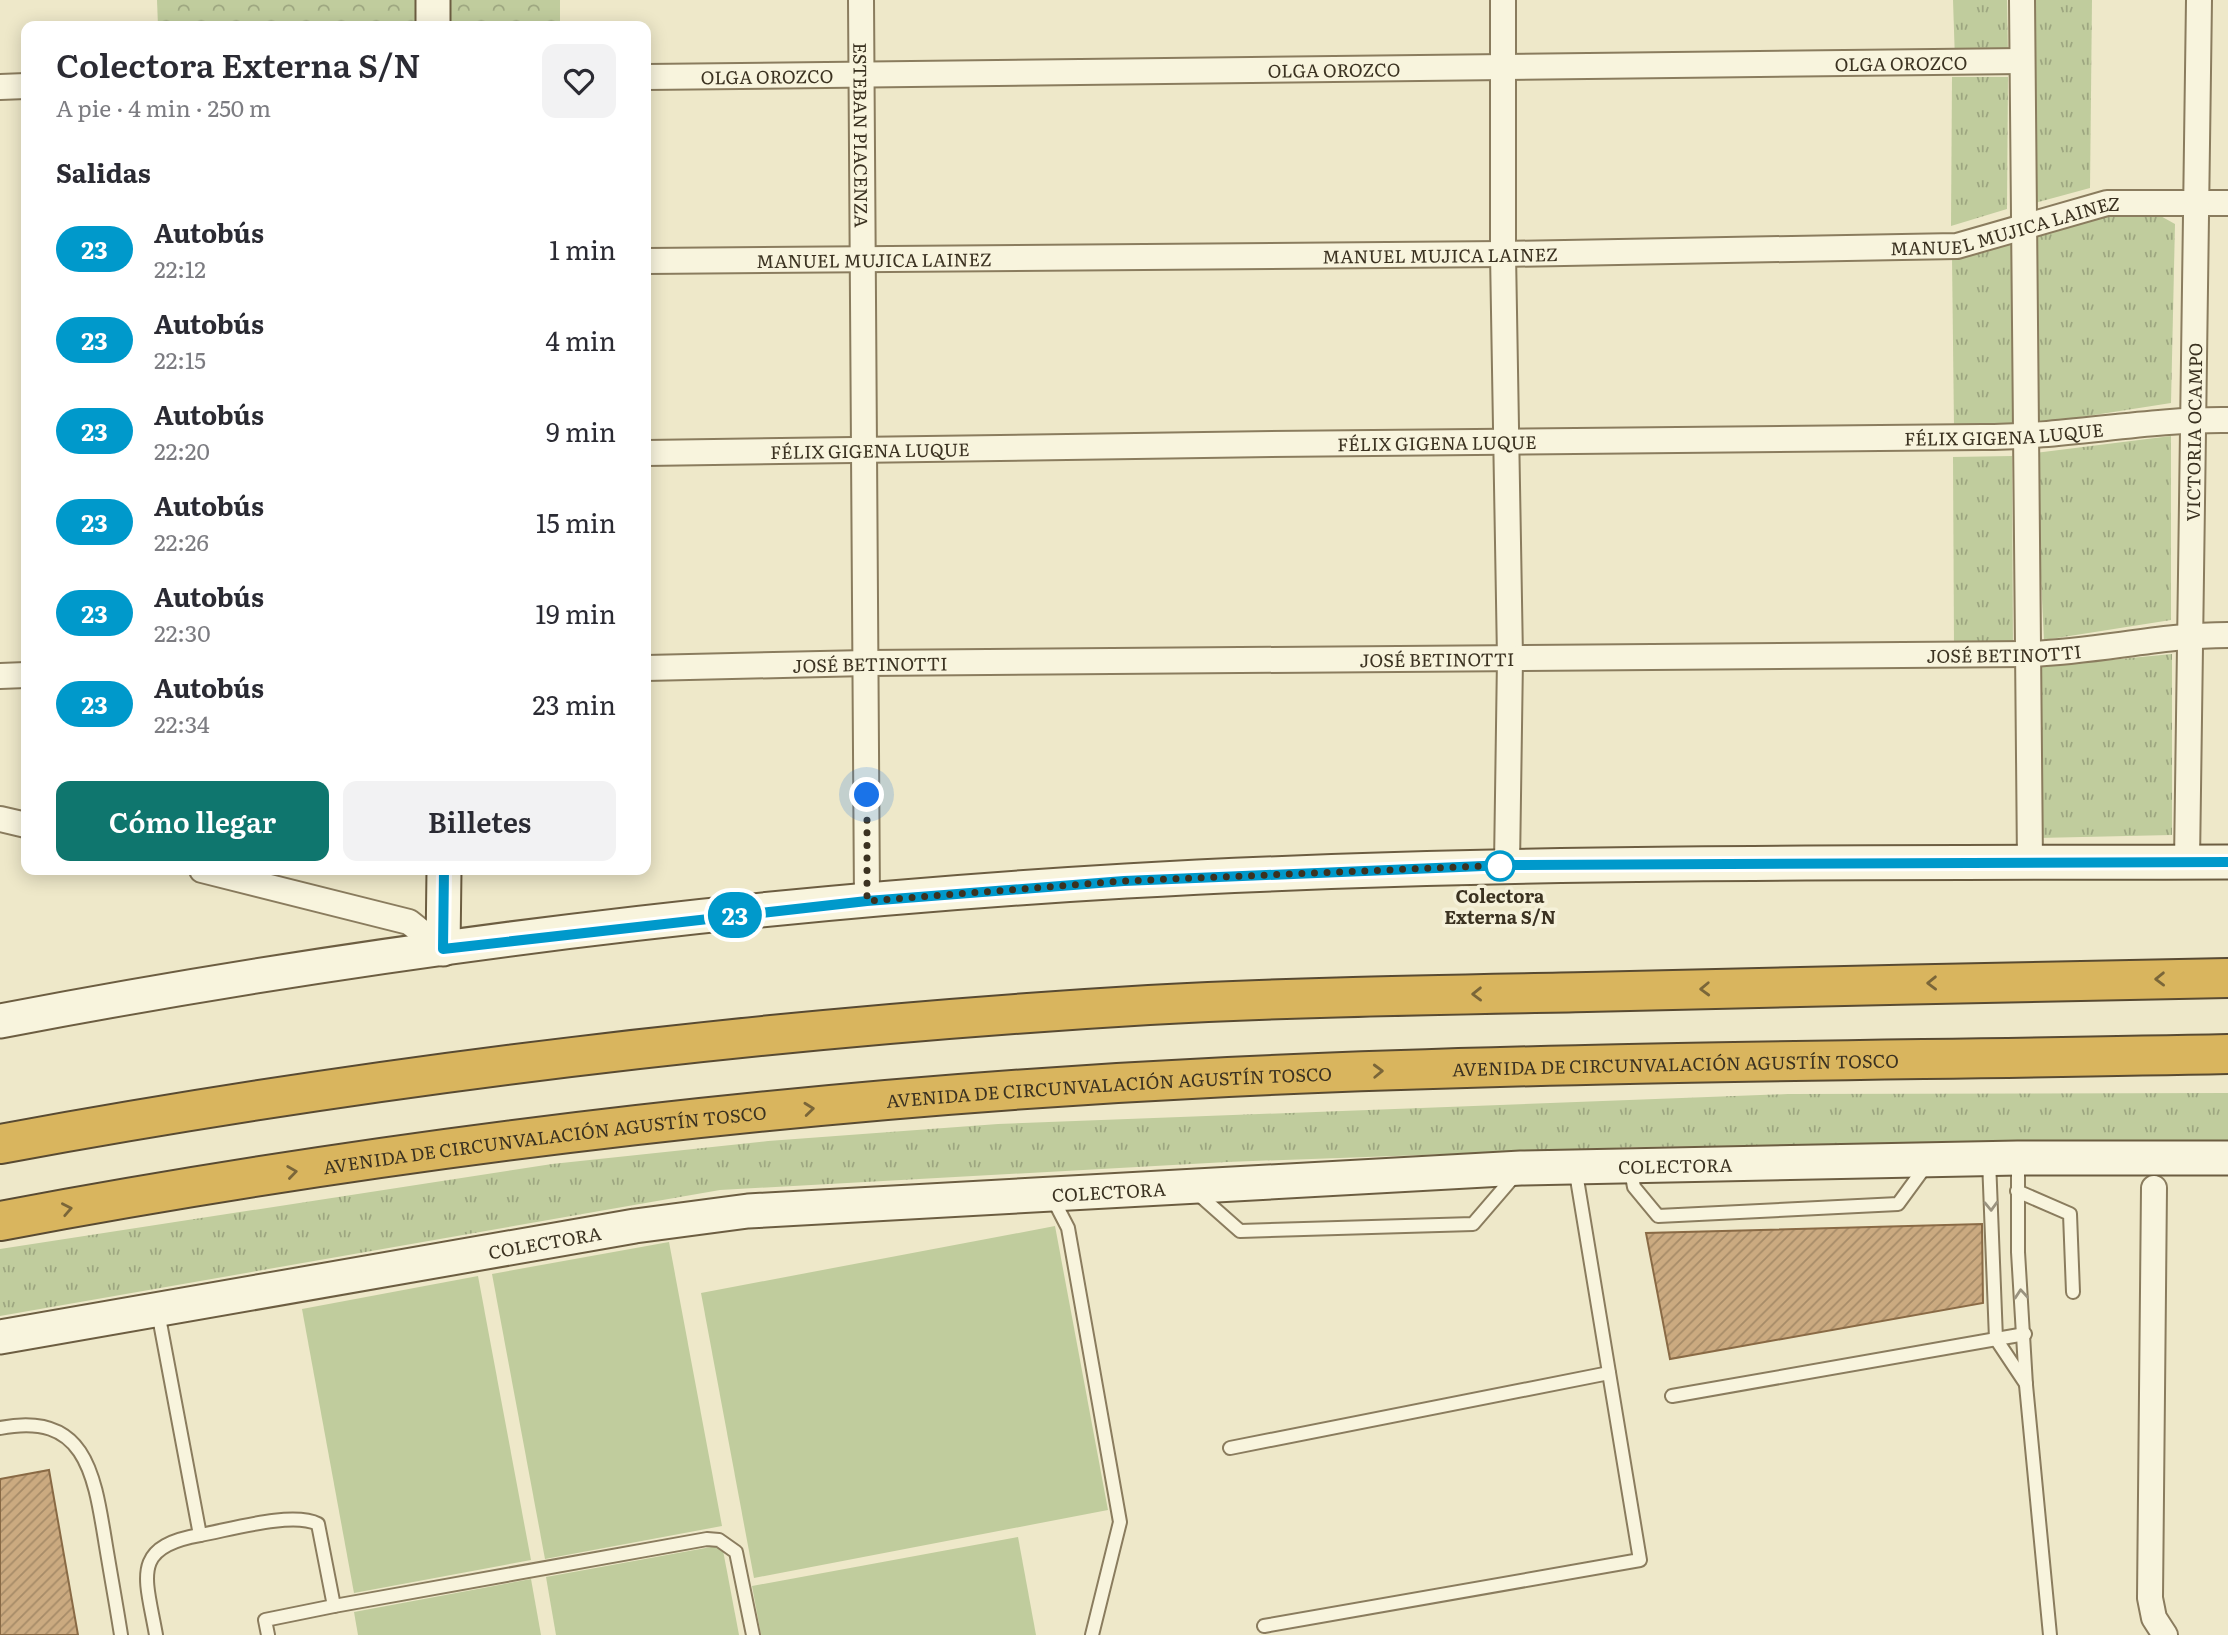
<!DOCTYPE html>
<html lang="es">
<meta charset="utf-8">
<style>
:root{--surface:#fff;--page:#f2f2f3;--text:#2b2b33;--muted:#7c7c81;--accent:#0f766e}
body{margin:0;font-family:Literata,serif;background:var(--page);color:var(--text);height:100vh;display:flex;flex-direction:column;font-size:26px;white-space:nowrap}
*{box-sizing:border-box;margin:0}
p{font-size:23px;color:var(--muted)}
.icon{flex:none;width:38px;height:38px;fill:none;stroke:currentColor;stroke-width:2;stroke-linecap:round;stroke-linejoin:round}
.map{position:relative;flex:1;overflow:hidden}
.details{position:absolute;left:21px;top:21px;width:630px;height:854px;display:flex;flex-direction:column;background:var(--surface);border-radius:14px;box-shadow:0 4px 18px #0003}
.details>*{flex:none}
.badge{padding:0 14px;border-radius:23px;font-size:24px;line-height:46px}
.you{position:absolute;width:35px;height:35px;margin:-18px;border:5px solid #fff;border-radius:50%;background:#1a73e8;box-shadow:0 0 0 10px #1a73e833}
.map>.badge{position:absolute;translate:-50% -50%;box-shadow:0 0 0 4px #fff}
h2{padding:0 35px;font-size:26px;line-height:63px}
.round{display:grid;place-items:center;flex:none;width:74px;height:74px;border-radius:14px;background:var(--page)}
.head{display:flex;align-items:center;justify-content:space-between;height:119px;padding:0 35px}
h1{font-size:33px;font-weight:600;line-height:52px}
.button{display:flex;gap:14px;margin-top:auto;padding:14px 35px}
.button a{flex:1;height:80px;border-radius:14px;background:var(--accent);color:#fff;font-size:28px;font-weight:600;line-height:80px;text-align:center}
.button a+a{background:var(--page);color:var(--text)}
ul{padding:0;list-style:none}
li{display:flex;align-items:center;gap:21px;height:91px;padding:0 35px}
li div{flex:1}
li b{display:block;font-size:26px}
li em{font-style:normal}
li .badge{min-width:77px;font-weight:700;text-align:center}
.map>svg:first-child{display:block}
</style>
<div class="map">
<svg width="2228" height="1635" viewBox="0 0 2228 1635">
<defs>
<pattern id="grass-tufts" width="24" height="20" patternUnits="userSpaceOnUse" patternTransform="scale(1.75)"><rect width="24" height="20" fill="#c0cc9d"/><path d="M3 7l-1-3M5 7V3M7 7l1-3M15 17l-1-3M17 17v-4M19 17l1-3" fill="none" stroke="#9da680"/></pattern>
<pattern id="park-crowns" width="20" height="18" patternUnits="userSpaceOnUse" patternTransform="scale(1.75)"><rect width="20" height="18" fill="#c0cc9d"/><path d="M2 6a3 3 0 1 1 6 0M12 15a3 3 0 1 1 6 0" fill="none" stroke="#9da680"/></pattern>
<pattern id="building-hatch" width="6" height="6" patternUnits="userSpaceOnUse" patternTransform="scale(1.75)"><rect width="6" height="6" fill="#cbaa80"/><path d="M-1 1l2-2M0 6l6-6M5 7l2-2" fill="none" stroke="#a68b68"/></pattern>
</defs>
<rect width="100%" height="100%" fill="#eee8c9"/>
<g fill="url(#grass-tufts)">
<polygon points="1953,0 2007,0 2008,58 1955,61"/>
<polygon points="2030,0 2092,0 2090,188 2031,204"/>
<polygon points="1952,77 2008,77 2007,209 1951,226"/>
<polygon points="2095,214 2157,214 2175,224 2171,403 2031,425 2030,231"/>
<polygon points="2013,244 2013,427 1954,429 1952,257"/>
<polygon points="2171,436 2171,620 2044,640 2035,453"/>
<polygon points="2012,456 2013,648 1954,646 1953,457"/>
<polygon points="2172,654 2172,835 2038,838 2038,667"/>
<polygon points="2228,1093 2228,1142 1641,1147 1227,1162 720,1190 0,1316 0,1249 552,1164 768,1141 998,1124 1788,1094"/>
</g>
<g fill="url(#park-crowns)">
<polygon points="157,0 415,0 415,26 158,26"/>
<rect x="444" y="0" width="116" height="26"/>
</g>
<g fill="#c0cc9d">
<polygon points="1055,1226 1108,1510 754,1578 701,1293"/>
<polygon points="669,1242 722,1526 545,1559 492,1274"/>
<polygon points="478,1276 531,1560 354,1593 302,1309"/>
<polygon points="1018,1537 1036,1635 761,1635 752,1586"/>
<polygon points="722,1545 739,1635 556,1635 546,1577"/>
<polygon points="531,1579 541,1635 358,1635 354,1612"/>
</g>
<g fill="url(#building-hatch)" stroke="#896a45" stroke-width="2">
<polygon points="1982,1224 1983,1303 1670,1359 1646,1233"/>
<polygon points="49,1470 78,1635 0,1635 0,1479"/>
</g>
<g fill="none" stroke-linecap="round" stroke-linejoin="round">
<g stroke="#8a7c5e" stroke-width="16">
<g id="lane">
<polyline points="2018,1158 2018,1252 2026,1385 2050,1635"/>
<polyline points="1989,1160 1996,1339 2026,1384"/>
<polyline points="1630,1166 1634,1187 1658,1216 1898,1204 1928,1163"/>
<polyline points="2017,1191 2070,1214 2073,1292"/>
<polyline points="1197,1193 1240,1231 1473,1224 1516,1174"/>
<polyline points="1052,1197 1068,1228 1120,1522 1092,1635"/>
<polyline points="1672,1396 2025,1334"/>
<path d="M0,1428C85,1411 94,1473 105,1540C110,1571 116,1603 121,1635"/>
<polyline points="1230,1448 1609,1373"/>
<path d="M200,1535C229,1530 292,1511 318,1524L334,1606L265,1620L268,1635"/>
<polyline points="334,1606 707,1539 719,1540 736,1552 753,1635"/>
<polyline points="1264,1626 1640,1560 1575,1167"/>
<path d="M156,1635C146,1578 130,1547 200,1535L158,1312"/>
</g>
</g>
<g stroke="#8a7c5e" stroke-width="28">
<g id="street">
<path id="s1" d="M861,0L867,901"/>
<polyline points="1503,0 1503,254 1510,658 1507,865"/>
<polyline points="2022,0 2030,863"/>
<path id="s2" d="M646,77L2022,61"/>
<polyline points="0,87 26,86"/>
<path id="s3" d="M646,261L1503,254L1957,246L2107,203H2228"/>
<path id="s4" d="M646,453C1091,446 1537,440 1982,437C2065,437 2145,419 2228,420"/>
<path id="s5" d="M646,668L867,663L2028,654C2096,652 2160,635 2228,635"/>
<polyline points="0,676 26,675"/>
<polyline points="0,819 26,825"/>
<path id="s6" d="M2187,862L2199,0"/>
<polyline points="202,870 409,922 443,949"/>
<polyline points="2154,1188 2150,1598 2154,1618 2165,1635"/>
</g>
</g>
<g stroke="#6c5d41" stroke-width="37">
<g id="secondary">
<polyline points="433,0 433,26"/>
<polyline points="443,949 444,870"/>
<path d="M0,1021C371,950 749,903 1126,881C1493,860 1861,863 2228,862"/>
<path id="s7" d="M0,1337L635,1226L748,1211L1521,1168L2018,1158H2228"/>
</g>
</g>
<g stroke="#584a32" stroke-width="42">
<g id="highway">
<path d="M0,1144C380,1074 764,1028 1149,1005C1295,997 1441,995 1587,992C1801,987 2014,982 2228,978"/>
<path id="s8" d="M0,1221C405,1145 816,1097 1228,1077C1561,1061 1895,1061 2228,1054"/>
</g>
</g>
<use href="#lane" stroke="#f8f4dd" stroke-width="12"/>
<use href="#street" stroke="#f8f4dd" stroke-width="24"/>
<use href="#secondary" stroke="#f8f4dd" stroke-width="33"/>
<use href="#highway" stroke="#d9b55e" stroke-width="38"/>
</g>
<defs><path id="oneway-chevron" d="M-2-3.5L2.5 0L-2 3.5" fill="none" stroke-width="1.6" stroke-linecap="round" stroke-linejoin="round" transform="scale(1.75)"/></defs>
<g stroke="#7a6639">
<use href="#oneway-chevron" transform="translate(2160 979) rotate(179)"/>
<use href="#oneway-chevron" transform="translate(1932 983) rotate(179)"/>
<use href="#oneway-chevron" transform="translate(1705 989) rotate(178)"/>
<use href="#oneway-chevron" transform="translate(1477 994) rotate(179)"/>
<use href="#oneway-chevron" transform="translate(1378 1071) rotate(-2)"/>
<use href="#oneway-chevron" transform="translate(809 1109) rotate(-6)"/>
<use href="#oneway-chevron" transform="translate(292 1172) rotate(-8)"/>
<use href="#oneway-chevron" transform="translate(67 1209) rotate(-11)"/>
</g>
<g stroke="#9a937f">
<use href="#oneway-chevron" transform="translate(1991 1206) rotate(88)"/>
<use href="#oneway-chevron" transform="translate(2021 1294) rotate(-95)"/>
</g>
<g fill="none" stroke-linecap="round" stroke-linejoin="round">
<g stroke="#fff" stroke-width="16">
<polyline id="line" points="444,870 443,949 867,901 1124,881 1507,865 2228,862"/>
</g>
<use href="#line" stroke="#0099cb" stroke-width="10"/>
<polyline stroke="#3b3221" stroke-width="7" stroke-dasharray="0 12.6" points="867,795 867,901 1124,881 1507,865 1500,866"/>
</g>
<circle fill="#fff" stroke="#0099cb" stroke-width="3.5" cx="1500" cy="866" r="14"/>
<g text-anchor="middle" dominant-baseline="central" stroke-width="7" stroke-linejoin="round" paint-order="stroke">
<g font-size="18" fill="#3b3221" stroke="#f5f1d9">
<text stroke="none"><textPath href="#s2" startOffset="1255">OLGA OROZCO</textPath></text>
<text stroke="none"><textPath href="#s2" startOffset="688">OLGA OROZCO</textPath></text>
<text stroke="none"><textPath href="#s2" startOffset="121">OLGA OROZCO</textPath></text>
<text stroke="none"><textPath href="#s1" startOffset="135">ESTEBAN PIACENZA</textPath></text>
<text stroke="none"><textPath href="#s3" startOffset="1362">MANUEL MUJICA LAINEZ</textPath></text>
<text stroke="none"><textPath href="#s3" startOffset="794">MANUEL MUJICA LAINEZ</textPath></text>
<text stroke="none"><textPath href="#s3" startOffset="228">MANUEL MUJICA LAINEZ</textPath></text>
<text stroke="none"><textPath href="#s6" startOffset="430">VICTORIA OCAMPO</textPath></text>
<text stroke="none"><textPath href="#s4" startOffset="1358">FÉLIX GIGENA LUQUE</textPath></text>
<text stroke="none"><textPath href="#s4" startOffset="791">FÉLIX GIGENA LUQUE</textPath></text>
<text stroke="none"><textPath href="#s4" startOffset="224">FÉLIX GIGENA LUQUE</textPath></text>
<text stroke="none"><textPath href="#s5" startOffset="1358">JOSÉ BETINOTTI</textPath></text>
<text stroke="none"><textPath href="#s5" startOffset="791">JOSÉ BETINOTTI</textPath></text>
<text stroke="none"><textPath href="#s5" startOffset="224">JOSÉ BETINOTTI</textPath></text>
<text stroke="none"><textPath href="#s8" startOffset="1685">AVENIDA DE CIRCUNVALACIÓN AGUSTÍN TOSCO</textPath></text>
<text stroke="none"><textPath href="#s8" startOffset="1118">AVENIDA DE CIRCUNVALACIÓN AGUSTÍN TOSCO</textPath></text>
<text stroke="none"><textPath href="#s8" startOffset="551">AVENIDA DE CIRCUNVALACIÓN AGUSTÍN TOSCO</textPath></text>
<text stroke="none"><textPath href="#s7" startOffset="1687">COLECTORA</textPath></text>
<text stroke="none"><textPath href="#s7" startOffset="1120">COLECTORA</textPath></text>
<text stroke="none"><textPath href="#s7" startOffset="553">COLECTORA</textPath></text>
</g>
<g font-size="18" font-weight="bold" fill="#3b3221" stroke="#f5f1d9">
<text x="1500" y="895">Colectora<tspan x="1500" dy="21">Externa S/N</tspan></text>
</g>
</g>
</svg>
<div class="you" style="left:867px;top:795px"></div>
<b class="badge" style="left:735px;top:915px;background:#0099cb;color:#fff">23</b>
<section class="details">
<div class="head"><div><h1>Colectora Externa S/N</h1><p>A pie · 4 min · 250 m</p></div><a class="round"><svg class="icon" aria-label="heart" viewBox="0 0 24 24"><path d="M12 20l-8-8c-3-5 5-10 8-4 3-6 11-1 8 4z"/></svg></a></div>
<h2>Salidas</h2>
<ul>
<li><span class="badge" style="background:#0099cb;color:#fff">23</span><div><b>Autobús</b><p>22:12</p></div><em>1 min</em></li>
<li><span class="badge" style="background:#0099cb;color:#fff">23</span><div><b>Autobús</b><p>22:15</p></div><em>4 min</em></li>
<li><span class="badge" style="background:#0099cb;color:#fff">23</span><div><b>Autobús</b><p>22:20</p></div><em>9 min</em></li>
<li><span class="badge" style="background:#0099cb;color:#fff">23</span><div><b>Autobús</b><p>22:26</p></div><em>15 min</em></li>
<li><span class="badge" style="background:#0099cb;color:#fff">23</span><div><b>Autobús</b><p>22:30</p></div><em>19 min</em></li>
<li><span class="badge" style="background:#0099cb;color:#fff">23</span><div><b>Autobús</b><p>22:34</p></div><em>23 min</em></li>
</ul>
<div class="button"><a>Cómo llegar</a><a>Billetes</a></div>
</section>
</div>
